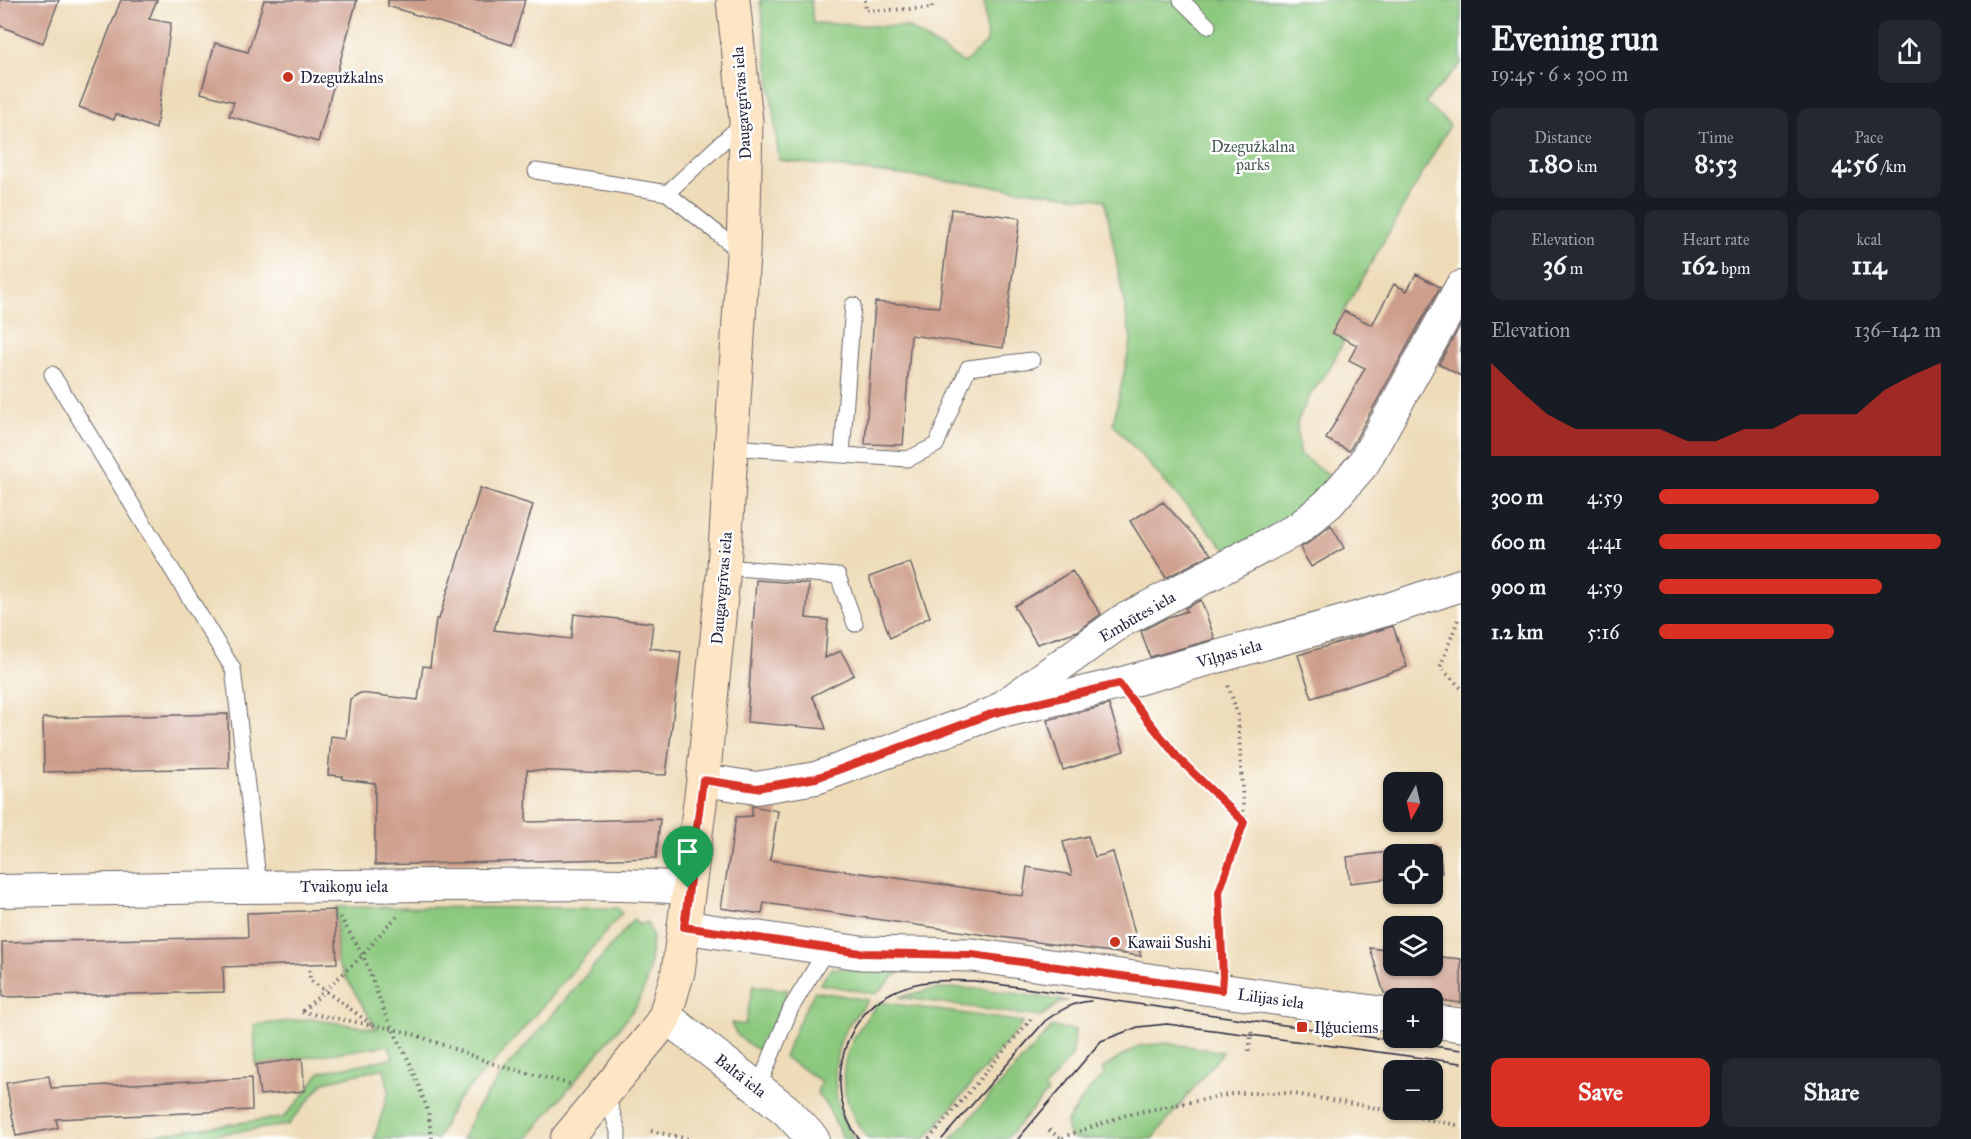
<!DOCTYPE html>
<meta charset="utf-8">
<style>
body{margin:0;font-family:"IM FELL Great Primer",serif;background:#242831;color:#f1f3f6;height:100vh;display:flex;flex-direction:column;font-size:22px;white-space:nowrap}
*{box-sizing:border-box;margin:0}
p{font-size:20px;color:#9ea1a6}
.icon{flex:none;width:33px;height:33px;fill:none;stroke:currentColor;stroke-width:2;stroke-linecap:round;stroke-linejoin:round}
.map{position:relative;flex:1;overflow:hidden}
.sheet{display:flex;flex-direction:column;background:#171b24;width:510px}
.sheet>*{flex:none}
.needle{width:39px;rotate:188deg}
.fabs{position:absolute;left:1383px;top:772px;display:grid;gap:12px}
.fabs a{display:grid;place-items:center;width:60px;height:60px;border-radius:12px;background:#171b24;box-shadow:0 2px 4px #0004;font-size:30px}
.pin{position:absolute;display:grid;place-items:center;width:51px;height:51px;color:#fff;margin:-62px -26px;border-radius:50% 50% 50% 0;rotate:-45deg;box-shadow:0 0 6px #0007}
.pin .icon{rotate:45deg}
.round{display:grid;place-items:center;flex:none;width:63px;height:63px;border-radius:12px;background:#242831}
.overview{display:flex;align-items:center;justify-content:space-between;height:102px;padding:0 30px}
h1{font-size:33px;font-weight:700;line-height:45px}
.stats{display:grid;grid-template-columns:repeat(3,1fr);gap:9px;height:102px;padding:6px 30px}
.stats div{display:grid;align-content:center;border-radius:12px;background:#242831;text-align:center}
.stats b{font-size:26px;font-weight:700}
.stats small{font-size:16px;font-weight:400}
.stats p{font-size:16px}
.chart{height:168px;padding:12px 30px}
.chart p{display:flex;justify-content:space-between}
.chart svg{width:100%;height:108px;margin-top:6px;fill:#d93025;opacity:.7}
.action{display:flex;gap:12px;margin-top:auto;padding:12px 30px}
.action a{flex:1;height:69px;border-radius:12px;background:#d93025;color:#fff;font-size:24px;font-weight:700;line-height:69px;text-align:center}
.action a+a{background:#242831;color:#f1f3f6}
ul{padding:0 30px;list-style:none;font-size:20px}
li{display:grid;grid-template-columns:96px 72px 1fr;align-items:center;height:45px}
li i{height:15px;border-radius:8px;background:#d93025}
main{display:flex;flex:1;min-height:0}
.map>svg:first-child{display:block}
.green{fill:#8cc97e;stroke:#57765c;stroke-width:1.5}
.building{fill:#ce9e8c}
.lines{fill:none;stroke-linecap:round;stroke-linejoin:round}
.service-casing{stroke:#696367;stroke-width:17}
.minor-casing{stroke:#696367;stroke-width:34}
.tertiary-casing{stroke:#696367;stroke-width:35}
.secondary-casing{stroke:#696367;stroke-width:35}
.path{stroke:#696367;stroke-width:4;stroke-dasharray:1.5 4.5;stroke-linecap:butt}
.service{stroke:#fff;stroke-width:15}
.minor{stroke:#fff;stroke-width:32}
.tertiary{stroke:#fff;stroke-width:33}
.secondary{stroke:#fde5c5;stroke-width:33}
.tram{stroke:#22223b;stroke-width:1.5}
.route-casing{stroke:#fff;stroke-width:12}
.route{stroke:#d93025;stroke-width:8}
.poi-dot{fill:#c8321e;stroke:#fff;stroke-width:2}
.labels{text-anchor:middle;stroke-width:5;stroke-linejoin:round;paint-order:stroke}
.poi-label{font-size:16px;fill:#22223b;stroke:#fff;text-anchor:start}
.street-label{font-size:16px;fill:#22223b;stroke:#fff}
.park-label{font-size:16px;fill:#475c52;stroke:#fff}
</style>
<main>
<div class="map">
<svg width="1461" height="1139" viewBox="0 0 1461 1139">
<rect width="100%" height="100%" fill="#fff"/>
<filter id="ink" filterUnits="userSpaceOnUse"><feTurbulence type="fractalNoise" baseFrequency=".0167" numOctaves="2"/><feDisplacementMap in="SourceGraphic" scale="12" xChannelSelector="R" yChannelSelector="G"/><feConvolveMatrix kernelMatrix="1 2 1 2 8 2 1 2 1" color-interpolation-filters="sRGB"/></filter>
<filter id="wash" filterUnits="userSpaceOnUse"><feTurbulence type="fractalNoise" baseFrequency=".008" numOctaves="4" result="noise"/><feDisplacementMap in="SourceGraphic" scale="24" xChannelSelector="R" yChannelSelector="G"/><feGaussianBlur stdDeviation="1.35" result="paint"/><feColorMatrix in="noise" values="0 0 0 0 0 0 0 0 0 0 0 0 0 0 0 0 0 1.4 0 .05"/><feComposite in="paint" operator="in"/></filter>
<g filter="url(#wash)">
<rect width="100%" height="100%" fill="#eedcb9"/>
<path class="green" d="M 760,0 L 811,0 L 813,23 L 907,27 L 964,63 L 987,42 L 984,0 L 1461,0 L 1461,64 L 1425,102 L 1450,125 L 1344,311 L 1333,332 L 1345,339 L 1328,371 L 1310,395 L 1297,422 L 1299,454 L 1335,480 L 1278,525 L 1227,551 L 1113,424 L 1131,340 L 1105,200 L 779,160 Z
M 336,907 L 618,908 L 622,913 L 500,1056 L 455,1103 L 437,1139 L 374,1139 L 389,1091 L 384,1068 L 324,1082 L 288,1125 L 184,1139 L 125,1139 L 260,1120 L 283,1118 L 303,1096 L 320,1072 L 393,1058 L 389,1045 L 256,1065 L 254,1025 L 310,1019 L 377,1029 L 337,963 Z
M 634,919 L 638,925 L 647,922 L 652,935 L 650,965 L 645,986 L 636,1006 L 622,1024 L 527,1139 L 462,1139 L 477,1108 L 504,1071 Z
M 831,968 L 900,973 L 892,978 L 876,994 L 820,984 Z
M 753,986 L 788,990 L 764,1045 L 758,1050 C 747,1043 735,1037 731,1023 L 745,1025 Z
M 953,988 L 983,989 L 1068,1001 L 1061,1002 L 1040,1017 L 899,997 L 928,990 Z
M 815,991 L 868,1000 C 860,1011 848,1022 843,1035 C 830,1066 833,1112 854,1139 L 843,1139 L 828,1108 L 817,1093 L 821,1081 L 784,1057 L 801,1017 Z
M 880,1002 L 1024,1022 L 925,1139 L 868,1139 C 829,1088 839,1047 880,1002 Z
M 1052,1027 L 1075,1030 L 1072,1056 L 1044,1089 L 1048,1092 L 1006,1139 L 951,1139 Z
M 1167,1043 L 1223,1052 L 1152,1139 L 1074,1139 L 1069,1135 L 1066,1123 L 1088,1091 L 1105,1074 L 1102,1069 L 1138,1046 Z"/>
<g id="blocks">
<path class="building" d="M 0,0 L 59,0 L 43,43 L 0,26 Z
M 121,0 L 157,0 L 149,19 L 171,23 L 156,129 L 116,114 L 114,120 L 79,107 Z
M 264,0 L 357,0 L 318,142 L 229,116 L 234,102 L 201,93 L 215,43 L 248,52 Z
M 388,0 L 525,0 L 512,45 L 388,6 Z
M 951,209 L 1020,218 L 1003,348 L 911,335 L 903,445 L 865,444 L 875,302 L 939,307 Z
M 1416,274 L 1440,287 L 1349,451 L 1326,439 L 1365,368 L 1349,360 L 1357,345 L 1332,333 L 1344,311 L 1372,325 L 1394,284 L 1407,291 Z
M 1461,324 L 1461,376 L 1439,364 Z
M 480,488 L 533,505 L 494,630 L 571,639 L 574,614 L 653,623 L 650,648 L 681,652 L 666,775 L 527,770 L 526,822 L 660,819 L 656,858 L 375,865 L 375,783 L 342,779 L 342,776 L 328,775 L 331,736 L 346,738 L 350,699 L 360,693 L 418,700 L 423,666 L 430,667 L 436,619 L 439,619 Z
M 1163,502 L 1211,554 L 1166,578 L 1130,521 Z
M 1331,525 L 1344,548 L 1311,567 L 1300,548 L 1310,542 Z
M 910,562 L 930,617 L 890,638 L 869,577 Z
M 1072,571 L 1101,614 L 1078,631 L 1037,644 L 1014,606 Z
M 756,580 L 809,584 L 806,618 L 828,620 L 825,658 L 841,651 L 854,675 L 812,696 L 820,711 L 826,729 L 747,722 Z
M 1201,600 L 1215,639 L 1150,657 L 1141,631 L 1166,618 L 1187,611 L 1185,608 Z
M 1393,626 L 1407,667 L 1312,698 L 1298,655 Z
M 1109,705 L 1124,751 L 1063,770 L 1047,720 Z
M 228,714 L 229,768 L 44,772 L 43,718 Z
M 752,806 L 778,811 L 770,860 L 1023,896 L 1027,867 L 1072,875 L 1063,842 L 1088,836 L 1095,857 L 1113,852 L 1141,956 L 993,936 L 764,903 L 762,914 L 721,908 L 736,817 L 752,816 Z
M 1439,846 L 1442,873 L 1432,874 L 1432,855 L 1394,855 L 1394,878 L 1350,883 L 1347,857 Z
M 335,910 L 337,963 L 223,967 L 224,992 L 3,997 L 2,942 L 248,937 L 247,913 Z
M 1370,948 L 1394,951 L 1394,966 L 1432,966 L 1432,956 L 1461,959 L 1461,1003 L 1384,993 Z
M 302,1058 L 305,1091 L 260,1095 L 256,1065 Z
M 49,1076 L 51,1088 L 251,1078 L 252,1110 L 56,1119 L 58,1128 L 16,1136 L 6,1083 Z"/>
</g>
</g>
<g filter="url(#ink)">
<use href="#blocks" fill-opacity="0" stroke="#696367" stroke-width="1.5"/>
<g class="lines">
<defs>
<path id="service" d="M 1181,0 L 1208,26
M 536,171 L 667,193 L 744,122
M 667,193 L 742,253
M 52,374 L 233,669 L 259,886
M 731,447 L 842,455 L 853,305
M 842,455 L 908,459 L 936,445 L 968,368 L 1032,360
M 724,567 L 838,576 L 855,624
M 758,1088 L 791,1008 L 827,949
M 606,1093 L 618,1131 L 618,1139"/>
<path id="minor" d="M 1006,711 L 1119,684 L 1389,609 L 1461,585
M 703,780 L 756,788 L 816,778 L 994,713 L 1122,621 L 1299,528 L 1329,503 L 1363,464 L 1461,287
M 0,891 C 146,888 293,886 439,885 C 522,885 606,882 688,888
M 665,1016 L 786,1110 L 813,1139"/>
<path id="tertiary" d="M 684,927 L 861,953 L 972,955 L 1394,1015
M 1432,1021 L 1461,1025"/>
<path id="secondary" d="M 567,1139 L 656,1031 L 665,1016 L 678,972 L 703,780 L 724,567 L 743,254 L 745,169 L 746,120 L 733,0"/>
</defs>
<use href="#service" class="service-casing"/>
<use href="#minor" class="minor-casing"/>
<use href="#tertiary" class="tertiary-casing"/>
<use href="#secondary" class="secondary-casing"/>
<path class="path" d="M 865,0 L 866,11 L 932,8 L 931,0
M 1458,620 L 1440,667 L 1461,688
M 1140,711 L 1178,758 L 1243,821
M 340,917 L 363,955 L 386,1016 L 410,1063 L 428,1111 L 432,1139
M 1221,957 L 1219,892 L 1244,822 L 1238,715 L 1228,685
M 309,964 L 310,980 L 371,1024
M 303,1011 L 363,955 L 387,926 L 397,917
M 302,1012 L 393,1029 L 413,1034 L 500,1066 L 570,1084
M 1249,1051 L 1252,1028
M 1049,1130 L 1061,1139
M 651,1131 L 689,1139
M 929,1139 L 1031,1019
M 1063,1139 L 1069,1135 L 1129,1114 L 1237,1093 L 1288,1093 L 1360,1105 L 1461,1126"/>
<use href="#service" class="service"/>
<use href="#minor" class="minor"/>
<use href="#tertiary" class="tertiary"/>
<use href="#secondary" class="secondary"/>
<path class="tram" d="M 859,1139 C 823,1093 840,1017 893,992 C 919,979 947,980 975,981 L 1461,1050
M 942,1139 L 1045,1021 C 1059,1011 1073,1002 1091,1001
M 1018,1139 L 1101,1041 L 1138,1027 L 1167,1024 L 1461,1063"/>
</g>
</g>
<g class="lines" filter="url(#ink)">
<defs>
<path id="route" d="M 1119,684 L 1178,758 L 1244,822 L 1219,892 L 1223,976 L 1222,990 L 972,955 L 861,953 L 684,927 L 703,780 L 756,788 L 816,778 L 994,713 Z"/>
</defs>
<use href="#route" class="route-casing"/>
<use href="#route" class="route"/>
</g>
<g class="poi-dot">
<circle cx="288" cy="77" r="6"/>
<circle cx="1115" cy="942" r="6"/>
<rect x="1296" y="1021" width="12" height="12" rx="3"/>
</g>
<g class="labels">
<g class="poi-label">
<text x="300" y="83">Dzegužkalns</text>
<text x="1127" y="948">Kawaii Sushi</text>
<text x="1314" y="1033">Iļģuciems</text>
</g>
<g class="street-label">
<text transform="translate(741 103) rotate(-94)" y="6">Daugavgrīvas iela</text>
<text transform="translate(721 588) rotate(-85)" y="6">Daugavgrīvas iela</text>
<text transform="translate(1137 616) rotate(-30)" y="6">Embūtes iela</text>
<text transform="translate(1229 653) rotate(-16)" y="6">Viļņas iela</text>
<text x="344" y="892">Tvaikoņu iela</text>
<text transform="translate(1271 998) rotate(8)" y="6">Lilijas iela</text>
<text transform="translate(741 1075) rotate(38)" y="6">Baltā iela</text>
</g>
<g class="park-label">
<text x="1253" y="152">Dzegužkalna<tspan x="1253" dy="18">parks</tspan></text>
</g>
</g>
</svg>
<div class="fabs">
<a><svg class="needle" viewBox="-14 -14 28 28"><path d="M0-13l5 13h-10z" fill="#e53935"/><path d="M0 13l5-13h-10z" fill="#9ea1a6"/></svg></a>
<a><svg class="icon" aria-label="locate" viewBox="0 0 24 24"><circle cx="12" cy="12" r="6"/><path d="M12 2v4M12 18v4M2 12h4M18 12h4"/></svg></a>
<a><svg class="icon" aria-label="layers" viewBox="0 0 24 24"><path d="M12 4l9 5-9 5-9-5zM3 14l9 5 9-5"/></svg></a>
<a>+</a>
<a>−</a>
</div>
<div class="pin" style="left:688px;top:888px;background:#1e9e55"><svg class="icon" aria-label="arrive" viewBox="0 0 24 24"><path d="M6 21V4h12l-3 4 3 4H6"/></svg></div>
</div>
<section class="sheet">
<div class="overview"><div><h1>Evening run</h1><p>19:45 · 6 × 300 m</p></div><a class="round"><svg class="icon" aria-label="share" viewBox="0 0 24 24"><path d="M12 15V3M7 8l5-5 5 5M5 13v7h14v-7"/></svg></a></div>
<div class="stats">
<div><p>Distance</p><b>1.80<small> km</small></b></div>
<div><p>Time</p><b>8:53</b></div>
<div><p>Pace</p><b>4:56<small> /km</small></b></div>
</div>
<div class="stats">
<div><p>Elevation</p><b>36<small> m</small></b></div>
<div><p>Heart rate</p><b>162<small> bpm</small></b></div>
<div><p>kcal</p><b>114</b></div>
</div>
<div class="chart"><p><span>Elevation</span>136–142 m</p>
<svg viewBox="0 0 160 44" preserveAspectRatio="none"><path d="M0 44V6L10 17L20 27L30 33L40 33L50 33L60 33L70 38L80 38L90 33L100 33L110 27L120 27L130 27L140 17L150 11L160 6V44z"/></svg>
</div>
<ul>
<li><b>300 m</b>4:59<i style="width:78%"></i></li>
<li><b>600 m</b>4:41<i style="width:100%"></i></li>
<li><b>900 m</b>4:59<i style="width:79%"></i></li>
<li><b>1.2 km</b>5:16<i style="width:62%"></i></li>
</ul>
<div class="action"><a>Save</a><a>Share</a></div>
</section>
</main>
